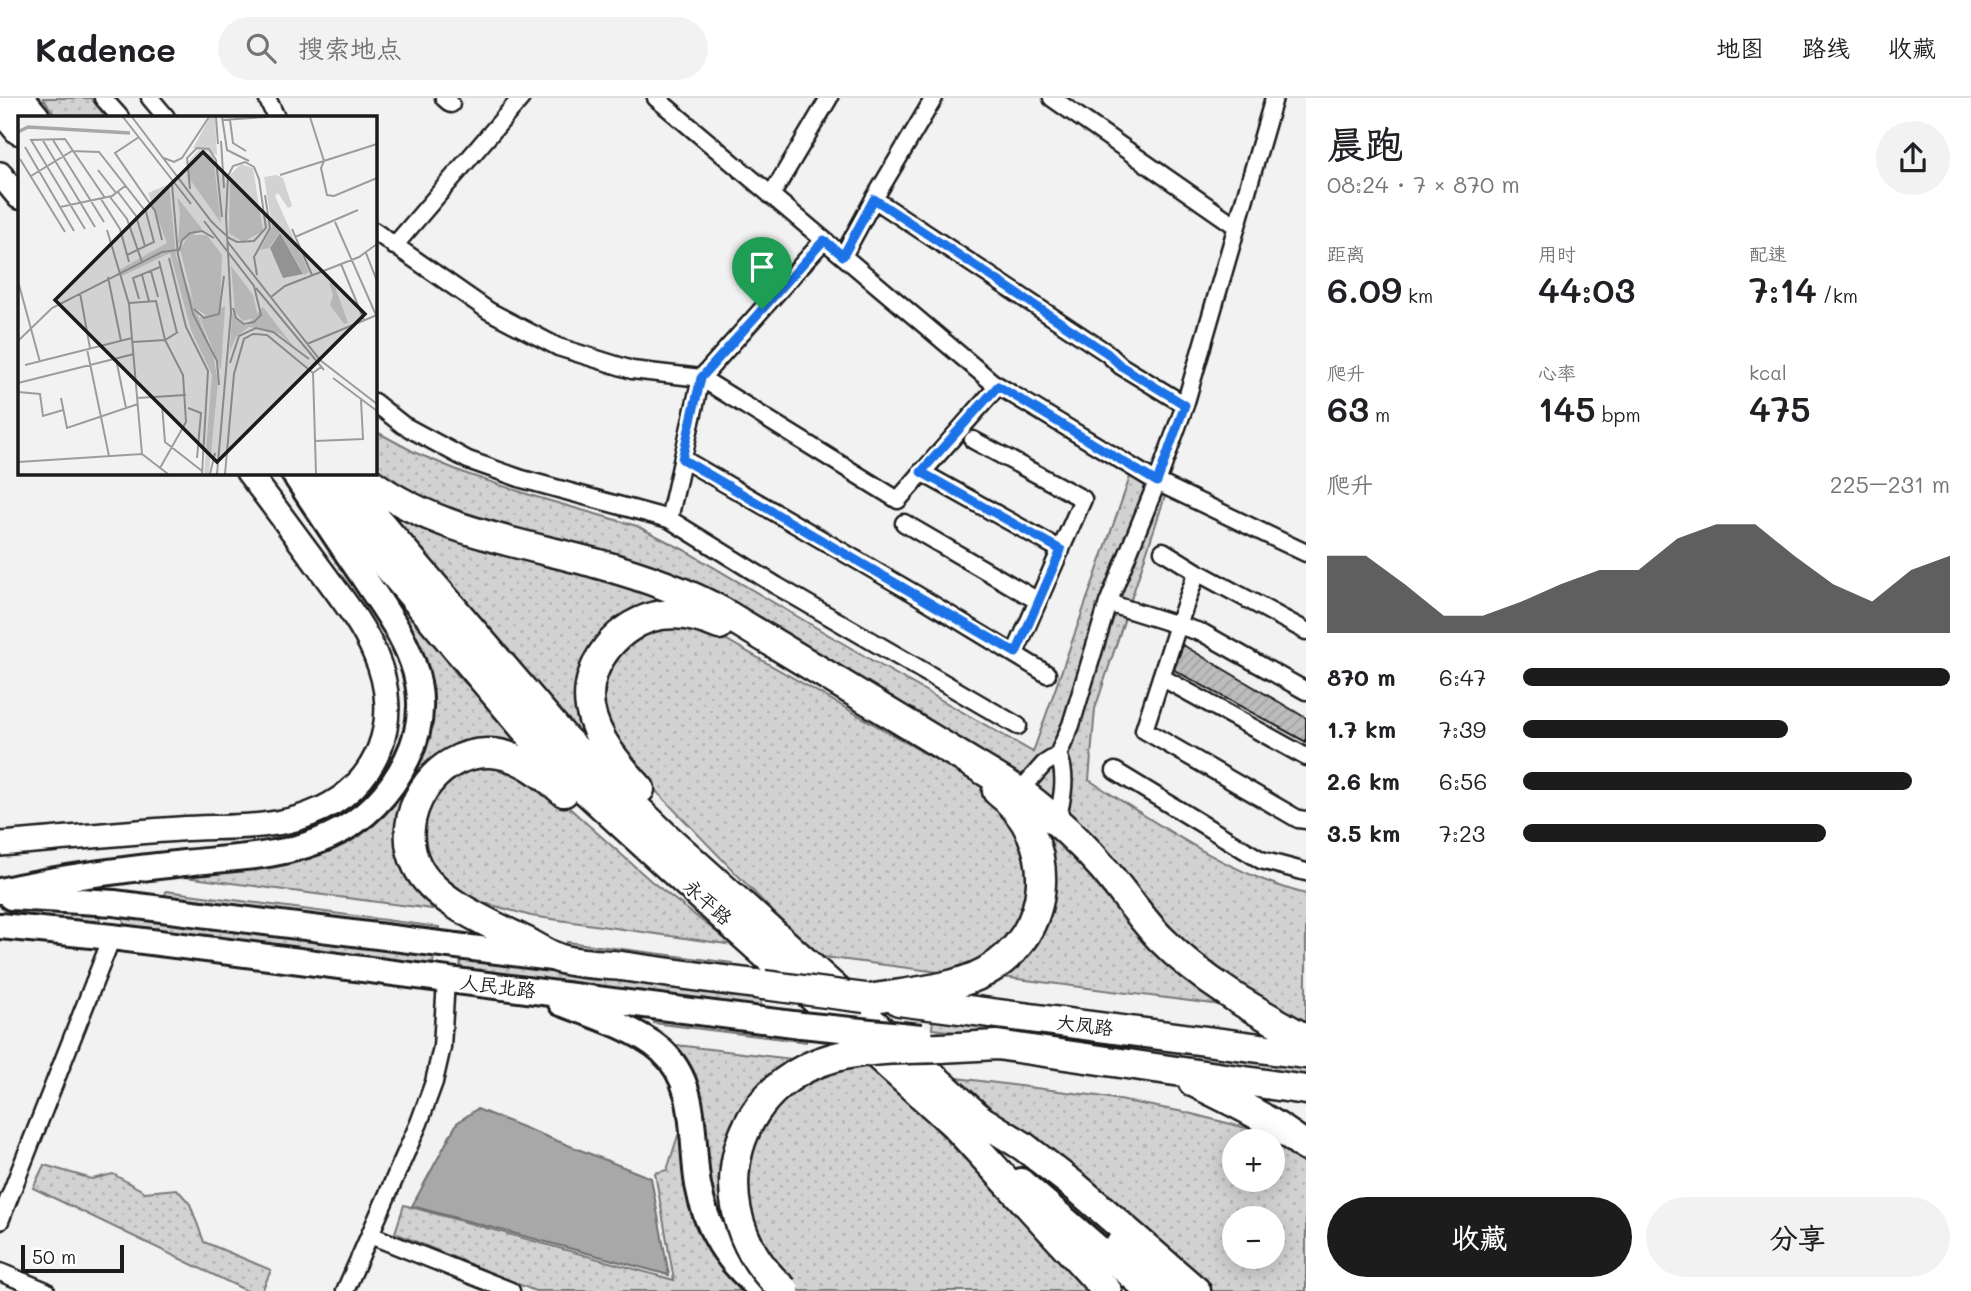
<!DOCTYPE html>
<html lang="zh">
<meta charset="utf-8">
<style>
body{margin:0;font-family:Mali,"LXGW WenKai TC",sans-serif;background:#f2f2f2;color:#202124;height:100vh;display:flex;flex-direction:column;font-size:26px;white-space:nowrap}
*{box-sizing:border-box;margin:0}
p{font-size:23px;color:#757577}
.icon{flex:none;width:38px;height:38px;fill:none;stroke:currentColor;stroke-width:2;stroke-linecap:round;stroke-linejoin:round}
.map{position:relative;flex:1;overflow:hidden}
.drawer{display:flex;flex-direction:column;background:#fff;width:665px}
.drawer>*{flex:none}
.controls{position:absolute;left:1222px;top:1031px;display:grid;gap:14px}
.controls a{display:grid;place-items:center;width:63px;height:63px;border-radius:50%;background:#fff;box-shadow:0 4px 18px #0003;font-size:35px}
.scale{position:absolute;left:21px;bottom:18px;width:103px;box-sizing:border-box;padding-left:7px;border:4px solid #1c1c1c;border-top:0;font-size:19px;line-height:24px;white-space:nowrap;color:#1c1c1c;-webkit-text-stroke:5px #fff;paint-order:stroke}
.pin{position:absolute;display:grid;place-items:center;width:60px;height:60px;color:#fff;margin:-72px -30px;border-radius:50% 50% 50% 0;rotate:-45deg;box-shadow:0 0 7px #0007}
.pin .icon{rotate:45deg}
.round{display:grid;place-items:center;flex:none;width:74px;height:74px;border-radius:37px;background:#f2f2f2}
.summary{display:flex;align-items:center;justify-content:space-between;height:119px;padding:0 21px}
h1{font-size:38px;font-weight:600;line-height:52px}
.metrics{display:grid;grid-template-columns:repeat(3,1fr);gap:10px;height:119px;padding:7px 21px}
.metrics div{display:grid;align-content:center}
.metrics b{font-size:35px;font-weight:600}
.metrics small{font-size:19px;font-weight:400}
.metrics p{font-size:19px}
.chart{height:196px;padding:14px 21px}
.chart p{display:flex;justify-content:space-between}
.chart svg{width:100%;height:126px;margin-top:7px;fill:#1c1c1c;opacity:.7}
.primary-button{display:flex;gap:14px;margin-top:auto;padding:14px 21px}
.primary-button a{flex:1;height:80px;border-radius:42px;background:#1c1c1c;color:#fff;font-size:28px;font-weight:600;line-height:80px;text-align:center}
.primary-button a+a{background:#f2f2f2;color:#202124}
ul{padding:0 21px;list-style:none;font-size:23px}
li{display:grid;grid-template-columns:112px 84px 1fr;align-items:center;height:52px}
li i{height:18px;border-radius:9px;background:#1c1c1c}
header{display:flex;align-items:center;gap:42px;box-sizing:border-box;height:98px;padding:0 35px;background:#fff;border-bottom:2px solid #e0e0e0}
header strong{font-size:33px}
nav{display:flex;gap:38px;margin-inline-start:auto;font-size:24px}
.search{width:490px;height:63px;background:#f2f2f2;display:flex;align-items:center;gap:18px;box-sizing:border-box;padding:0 24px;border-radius:38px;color:#757577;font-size:26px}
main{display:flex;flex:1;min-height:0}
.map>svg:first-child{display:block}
.grass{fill:url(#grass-dots);stroke:#777;stroke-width:2;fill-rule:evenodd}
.water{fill:#a8a8a8;stroke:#707070;stroke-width:2}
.building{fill:url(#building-hatch);stroke:#1c1c1c;stroke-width:2}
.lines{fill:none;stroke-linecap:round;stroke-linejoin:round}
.street-casing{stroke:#1c1c1c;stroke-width:21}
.secondary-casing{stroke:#1c1c1c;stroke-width:28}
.primary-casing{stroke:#1c1c1c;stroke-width:30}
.highway-casing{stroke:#1c1c1c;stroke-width:33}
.street{stroke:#fff;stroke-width:16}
.secondary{stroke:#fff;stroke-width:23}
.primary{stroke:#fff;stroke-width:24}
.highway{stroke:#fff;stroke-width:28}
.primary-bridge-casing{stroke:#1c1c1c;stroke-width:30;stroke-linecap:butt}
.highway-bridge-casing{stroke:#1c1c1c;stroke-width:33;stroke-linecap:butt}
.primary-bridge{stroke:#fff;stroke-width:24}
.highway-bridge{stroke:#fff;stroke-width:28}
.route-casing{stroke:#fff;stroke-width:14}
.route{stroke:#1a73e8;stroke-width:9}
.labels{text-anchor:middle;stroke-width:5;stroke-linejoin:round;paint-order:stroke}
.street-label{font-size:19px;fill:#1c1c1c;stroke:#fff}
.inset-river{fill:none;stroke:#a8a8a8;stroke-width:3.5}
.inset-road{fill:none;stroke:#9c9c9c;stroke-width:2}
.view{fill:#1c1c1c;fill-opacity:0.15;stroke:#1c1c1c;stroke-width:3.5}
.inset-edge{fill:none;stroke:#1c1c1c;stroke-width:3.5}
</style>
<header>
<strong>Kadence</strong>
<div class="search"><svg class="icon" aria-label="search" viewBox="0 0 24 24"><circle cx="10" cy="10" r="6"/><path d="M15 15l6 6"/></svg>搜索地点</div>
<nav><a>地图</a><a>路线</a><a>收藏</a></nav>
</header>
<main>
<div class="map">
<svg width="1306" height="1193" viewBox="0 0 1306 1193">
<defs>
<pattern id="grass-dots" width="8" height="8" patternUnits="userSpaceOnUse" patternTransform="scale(1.75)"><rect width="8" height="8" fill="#d2d2d2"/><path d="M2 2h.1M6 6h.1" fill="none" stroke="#b4b4b4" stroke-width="1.8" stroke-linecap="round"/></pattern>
<pattern id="building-hatch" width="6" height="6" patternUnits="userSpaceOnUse" patternTransform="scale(1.75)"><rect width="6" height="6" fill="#bdbdbd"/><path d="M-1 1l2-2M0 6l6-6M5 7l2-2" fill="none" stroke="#a2a2a2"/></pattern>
</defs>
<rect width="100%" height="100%" fill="#f2f2f2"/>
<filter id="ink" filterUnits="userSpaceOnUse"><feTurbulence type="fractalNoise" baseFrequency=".0143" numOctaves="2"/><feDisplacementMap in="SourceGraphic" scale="14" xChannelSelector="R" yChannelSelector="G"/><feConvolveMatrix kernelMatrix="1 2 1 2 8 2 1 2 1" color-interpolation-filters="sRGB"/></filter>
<g filter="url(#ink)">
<path class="grass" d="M 43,0 L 91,0 L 106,19 L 56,19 Z
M 375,333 L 416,355 L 467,376 L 533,398 L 637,428 L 684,452 L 885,570 L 1033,654 L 1135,365 L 1170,383 L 1095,611 L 1089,682 C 1158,726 1226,775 1306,796 L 1306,925 L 1291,919 L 1186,854 L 1070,716 L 998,664 L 725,504 L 446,414 L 374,374 Z
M 356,383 L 673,498 L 606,536 L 598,660 Z
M 333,422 L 407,509 L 458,578 L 544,661 L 508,650 L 404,704 L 440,812 L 154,775 L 262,767 L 407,686 L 423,655 L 420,551 L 416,539 L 392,496 Z
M 665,529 L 692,530 L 725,541 L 975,684 L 990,695 L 1024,735 L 1030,803 L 998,853 L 954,876 L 816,858 L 623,659 L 598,603 L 610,564 L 643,535 Z
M 476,666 L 512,670 L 556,698 L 651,783 L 733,847 L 531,818 L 467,800 L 439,781 L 422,750 L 425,712 L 454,676 Z
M 1043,723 L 1100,781 L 1119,814 L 1154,852 L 1229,908 L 1002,879 L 1020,860 Z
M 166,793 L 439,829 L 438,834 L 165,798 Z
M 22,812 L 100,816 L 99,827 L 21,823 Z
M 124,817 L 434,855 L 433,867 L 123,829 Z
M 567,844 L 733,865 L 732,870 L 567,849 Z
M 461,860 L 762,898 L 760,909 L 460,870 Z
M 654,920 L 807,939 L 806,944 L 654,925 Z
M 933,920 L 1306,967 L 1306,978 L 932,931 Z
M 668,946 L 800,962 L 764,990 L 736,1144 L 720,1131 Z
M 838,968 L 860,968 L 878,972 L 1095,1193 L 800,1193 L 787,1182 L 747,1121 L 745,1054 L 782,995 Z
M 949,979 L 1098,998 L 1184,1014 L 1262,1034 L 1293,1052 L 1306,1063 L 1306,1193 L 1208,1193 L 1069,1068 ZM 1234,1043 L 1272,1043 L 1272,1082 L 1234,1082 ZM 1234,1120 L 1272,1120 L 1272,1158 L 1234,1158 Z
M 682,1025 L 688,1093 L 751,1193 L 535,1193 L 395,1135 L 404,1107 L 674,1182 L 655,1075 L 667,1072 Z
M 44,1067 L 92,1081 L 113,1076 L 145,1094 L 177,1091 L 190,1106 L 204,1144 L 271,1172 L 262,1193 L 247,1193 L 33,1090 Z"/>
<path class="water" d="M 477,1011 L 651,1080 L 669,1177 L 412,1108 L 457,1025 Z"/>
<path class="building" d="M 1183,547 L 1306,620 L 1306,644 L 1174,572 Z"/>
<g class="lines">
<defs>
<path id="street" d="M 103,0 L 120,19
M 150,0 L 166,19
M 267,0 L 276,19
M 444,0 L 451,6
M 656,0 L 992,284 L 1157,384 L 1306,455
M 1052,0 L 1236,128
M 771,98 L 829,0
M 874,101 L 1107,255 L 1121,268 L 1185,307
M 374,133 L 489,213 L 558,249 L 632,272 L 701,280 L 898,402 L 998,288
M 394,148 L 521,0
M 843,158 L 874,101 L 934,0
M 374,304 L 403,327 L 468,362 L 522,381 L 669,421 L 777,488 L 1018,628
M 973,342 L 1083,401 L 1015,555
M 683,361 L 917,497 L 1047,576
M 921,374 L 1061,452
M 669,421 L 701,280 L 824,142
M 904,425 L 1038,503
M 1163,453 L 1197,474 L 1306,533
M 1197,474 L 1178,527 L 1144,632 L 1298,721 L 1306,722
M 1108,505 L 1203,535 L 1306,593
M 1161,579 L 1306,659
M 1115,673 L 1261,762 L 1306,774
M 1019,694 L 1044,666 L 1058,657 L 1071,627 L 1108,505 L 1157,384 L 1185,307 L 1274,0
M 1057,723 C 1062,702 1068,677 1058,657
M 0,1123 L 112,839
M 370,1137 L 511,1193
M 0,1174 L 46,1193
M 345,1193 L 419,1025 L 434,984 L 442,949 L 446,882"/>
<path id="secondary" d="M 0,76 L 19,99
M 0,746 C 60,741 119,735 179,731 C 222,728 270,732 310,716 C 379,690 404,622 375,556 C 363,527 343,502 324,476 C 299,442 274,408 248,374"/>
<path id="primary" d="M 0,793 C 61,779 122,772 184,765 C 232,760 286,759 330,738 C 364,723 391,695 407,661 C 423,629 424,596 412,563 C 401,533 382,507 364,480 C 340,445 317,410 293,374
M 11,799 L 114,805 L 552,860
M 0,828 L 112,839 L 801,927
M 561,905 C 591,916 637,931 661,952 C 700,987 690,1041 698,1087 C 706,1132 728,1165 763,1193
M 1021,1083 L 1148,1193
M 1119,1145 L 1174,1193"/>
<path id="highway" d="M 19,0 L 35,19
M 0,9 L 19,32
M 308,374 L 547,657 L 726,821 L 954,1026 L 1107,1193
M 336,374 L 565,641 L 665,738 L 981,1022 L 1023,1048 L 1076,1089 L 1196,1193
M 357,374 C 424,431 513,443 595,465 C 639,477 684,492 724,515 L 1023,696 C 1052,718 1078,741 1102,769 C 1122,792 1139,818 1160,840 C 1202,883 1254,912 1306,941
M 640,691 C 619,668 596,642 590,610 C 583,567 619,523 662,517 C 681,514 701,519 719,527
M 564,694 C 543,676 519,656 490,655 C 434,653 392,719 417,768 C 434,803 491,826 525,843 C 535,848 546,856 558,860 C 574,866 603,866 621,868 C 669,875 716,881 764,887
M 875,900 C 909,894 954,891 985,874 C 1055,836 1060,741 997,693
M 899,903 L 1306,956
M 940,950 L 997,947 L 1306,992
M 1193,984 C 1232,1003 1272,1022 1306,1049"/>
</defs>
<use href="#street" class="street-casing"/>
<use href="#secondary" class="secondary-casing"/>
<use href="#primary" class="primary-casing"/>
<use href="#highway" class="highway-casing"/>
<use href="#street" class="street"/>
<use href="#secondary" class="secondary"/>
<use href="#primary" class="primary"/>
<use href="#highway" class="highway"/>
<defs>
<path id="primary-bridge" d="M 801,927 L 921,939"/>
<path id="highway-bridge" d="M 764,887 L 865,900
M 785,1193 C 710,1130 718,1013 808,969 C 849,949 895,952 940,950"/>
</defs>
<use href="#primary-bridge" class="primary-bridge-casing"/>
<use href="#highway-bridge" class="highway-bridge-casing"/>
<use href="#primary-bridge" class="primary-bridge"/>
<use href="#highway-bridge" class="highway-bridge"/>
</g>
</g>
<g class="lines" filter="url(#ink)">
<defs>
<path id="route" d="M 874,101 L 1107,255 L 1121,268 L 1185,307 L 1157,384 L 998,288 L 921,374 L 1061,452 L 1016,555 L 682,361 L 701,280 L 824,142 L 843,158 Z"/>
</defs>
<use href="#route" class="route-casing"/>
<use href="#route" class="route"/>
</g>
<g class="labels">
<g class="street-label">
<text transform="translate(708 804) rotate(42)" y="7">永平路</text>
<text transform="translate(498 888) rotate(7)" y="7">人民北路</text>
<text transform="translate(1085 927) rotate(7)" y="7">大凤路</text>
</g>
</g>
<g transform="translate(18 18)">
<rect width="359" height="359" fill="#f2f2f2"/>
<path d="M 192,1 L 197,1 L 199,39 L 175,32 ZM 181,34 L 195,39 L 203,107 L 171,62 L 169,47 ZM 223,48 L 235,52 L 245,115 L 225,126 L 211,117 L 212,59 ZM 258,59 L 265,62 L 274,90 L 270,92 L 260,77 L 257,80 L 291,156 L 286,159 L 262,116 L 251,132 L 242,134 L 254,111 L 246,61 ZM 151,68 L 158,140 L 195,239 L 200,265 L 191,358 L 186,358 L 194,259 L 173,214 L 152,137 L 104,160 L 101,154 L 149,127 L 130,77 ZM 159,81 L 184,113 L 160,128 L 162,97 ZM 171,119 L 189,119 L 204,139 L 202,192 L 191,201 L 177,192 L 162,133 ZM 213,150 L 235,179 L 240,201 L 225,205 L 217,196 ZM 315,165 L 330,207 L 326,208 L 312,189 L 315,179 L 311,167 ZM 207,190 L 203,254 L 182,202 ZM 245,191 L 276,231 L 262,218 L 231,211 L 218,221 L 212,235 L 214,197 L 228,210 Z" fill="#d2d2d2"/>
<path d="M 262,117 L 285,158 L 265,162 L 252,132 Z" fill="#a8a8a8"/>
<path class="inset-river" d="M 0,16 L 10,11 L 112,17"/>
<path class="inset-road" d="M 105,1 L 173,88M 114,1 L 193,105 L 200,112 L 211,122 L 219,126 L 236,125 L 248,112 L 241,63 L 236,51 L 227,46 L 215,50 L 210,60 L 208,101 L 211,154 L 213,197 L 199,358M 198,1 L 200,28M 204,1 L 209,34 L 231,45M 292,1 L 306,45 L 303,52 L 309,79 L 316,80 L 359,62M 204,4 L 249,1M 212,4 L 215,27 L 228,35M 121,21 L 97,37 L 137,95 L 144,124M 24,23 L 77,111M 35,24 L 86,106M 203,25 L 206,72M 7,31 L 56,115M 146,42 L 156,46 L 164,42 L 191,1M 2,43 L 47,116M 80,54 L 98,77M 262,59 L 359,28M 13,60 L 54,35 L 81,36 L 128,96 L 136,126 L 109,139M 154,68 L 160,139 L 175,198 L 199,245 L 201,269M 172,73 L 169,42 L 179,32 L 191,33 L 198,44 L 204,101M 100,76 L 118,100 L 127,130M 92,81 L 109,103 L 124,146M 83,83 L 102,113 L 111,146M 42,91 L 94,80 L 107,70M 186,105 L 236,170 L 243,199 L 236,206 L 226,208 L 218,202 L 215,192M 317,106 L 358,199M 67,113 L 13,24 L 47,23 L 87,82M 274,113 L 294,159M 89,114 L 111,188 L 124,338M 277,121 L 340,94M 209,125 L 302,244 L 359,288M 161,135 L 164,124 L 172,117 L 184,115 L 196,122M 348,137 L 359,165M 151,142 L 168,211 L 190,255 L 184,358M 141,145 L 159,217M 323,148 L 346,204M 133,155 L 140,181M 124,159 L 131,185M 239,159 L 236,141 L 252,112 L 247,79M 90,161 L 103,225M 0,165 L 22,246M 238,172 L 306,254M 62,177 L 72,232M 253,181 L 267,170 L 341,141 L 359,128M 121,183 L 115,162 L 142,151M 111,187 L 138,185 L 147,224 L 165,259 L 168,306 L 142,352M 176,193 L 186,202 L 201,198 L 206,160M 0,225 L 34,192 L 144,136 L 159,134M 115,226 L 147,224 L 160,216M 289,228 L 359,199M 69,233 L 91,340M 98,243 L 108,292M 212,247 L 221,220 L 238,212 L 255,216 L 291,243M 7,249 L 114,222M 295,257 L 298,358M 315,262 L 359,295M 0,267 L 116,238M 0,276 L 22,278 L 25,300 L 45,294M 43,282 L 49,312 L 120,288M 119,282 L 168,279M 144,289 L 147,326 L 184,355M 170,292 L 183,297 L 179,342M 297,325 L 345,323 L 343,284M 0,346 L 124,338 L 150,358M 192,358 L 197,337M 207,358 L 216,258 L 226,223 L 235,218 L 249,219 L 295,257 L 303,251"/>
<path class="view" d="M 185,36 L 347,198 L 199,346 L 37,184 Z"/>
<rect width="359" height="359" class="inset-edge"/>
</g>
</svg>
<div class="controls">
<a>+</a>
<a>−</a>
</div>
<div class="scale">50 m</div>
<div class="pin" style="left:762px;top:211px;background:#1e9e55"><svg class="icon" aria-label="arrive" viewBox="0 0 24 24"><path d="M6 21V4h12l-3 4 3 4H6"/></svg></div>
</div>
<section class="drawer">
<div class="summary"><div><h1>晨跑</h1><p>08:24 · 7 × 870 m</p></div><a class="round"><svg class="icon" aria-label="share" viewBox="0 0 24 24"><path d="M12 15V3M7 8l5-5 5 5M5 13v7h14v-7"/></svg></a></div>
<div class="metrics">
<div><p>距离</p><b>6.09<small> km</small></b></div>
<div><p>用时</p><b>44:03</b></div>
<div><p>配速</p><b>7:14<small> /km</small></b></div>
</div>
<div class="metrics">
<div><p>爬升</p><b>63<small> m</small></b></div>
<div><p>心率</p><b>145<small> bpm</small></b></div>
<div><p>kcal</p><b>475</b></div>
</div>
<div class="chart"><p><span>爬升</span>225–231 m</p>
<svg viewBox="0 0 160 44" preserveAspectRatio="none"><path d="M0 44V17L10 17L20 27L30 38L40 38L50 33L60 27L70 22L80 22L90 11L100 6L110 6L120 17L130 27L140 33L150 22L160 17V44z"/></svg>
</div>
<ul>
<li><b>870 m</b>6:47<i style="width:100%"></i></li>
<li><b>1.7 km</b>7:39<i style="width:62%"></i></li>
<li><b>2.6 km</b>6:56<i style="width:91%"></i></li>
<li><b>3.5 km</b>7:23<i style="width:71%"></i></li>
</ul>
<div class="primary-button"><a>收藏</a><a>分享</a></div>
</section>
</main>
